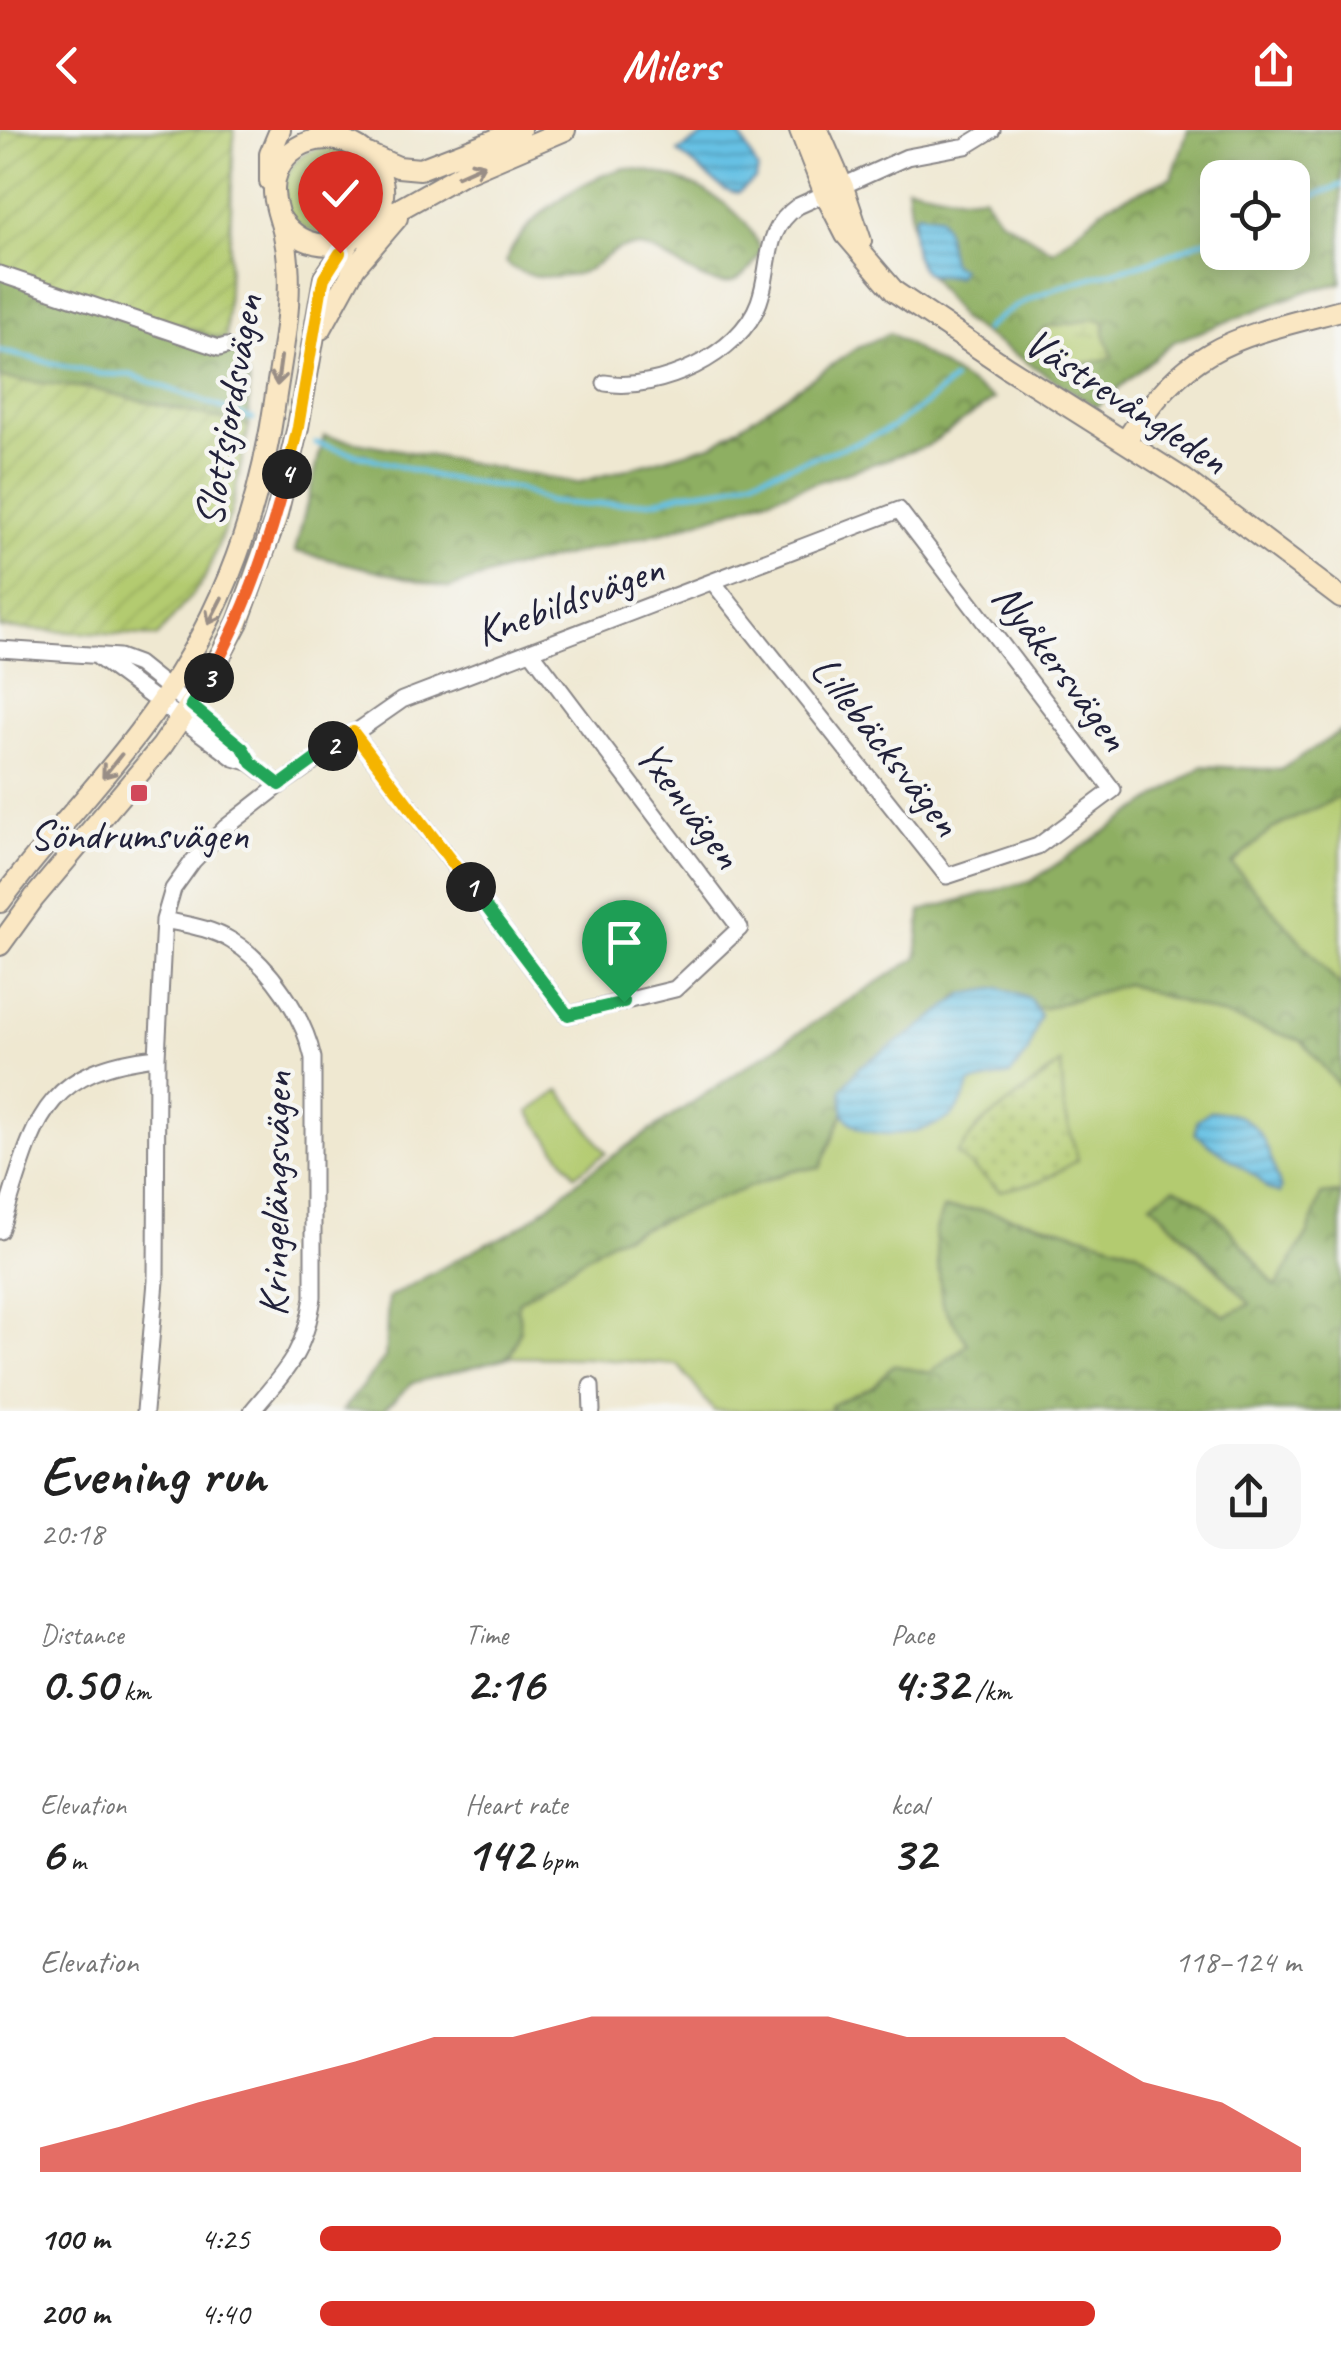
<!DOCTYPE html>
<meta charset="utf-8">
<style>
body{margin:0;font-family:Caveat,sans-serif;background:#f6f6f6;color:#222;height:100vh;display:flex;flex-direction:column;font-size:38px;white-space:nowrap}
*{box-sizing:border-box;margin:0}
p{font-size:32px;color:#767676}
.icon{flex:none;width:55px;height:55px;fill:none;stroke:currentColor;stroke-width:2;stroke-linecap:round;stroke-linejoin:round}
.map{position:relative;height:1281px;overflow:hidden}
.drawer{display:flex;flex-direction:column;background:#fff;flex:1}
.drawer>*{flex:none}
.buttons{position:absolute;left:1200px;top:30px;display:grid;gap:20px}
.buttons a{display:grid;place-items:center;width:110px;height:110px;border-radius:20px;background:#fff;box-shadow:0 5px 25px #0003;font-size:50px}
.pin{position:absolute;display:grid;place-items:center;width:85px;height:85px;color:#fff;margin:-102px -42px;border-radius:50% 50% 50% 0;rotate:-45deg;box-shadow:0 0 10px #0007}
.pin .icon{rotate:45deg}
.km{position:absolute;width:50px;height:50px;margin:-25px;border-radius:50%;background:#222;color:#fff;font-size:28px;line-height:50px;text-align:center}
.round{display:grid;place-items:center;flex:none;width:105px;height:105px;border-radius:30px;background:#f6f6f6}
.head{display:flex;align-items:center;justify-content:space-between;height:170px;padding:0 40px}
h1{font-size:55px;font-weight:700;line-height:75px}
.figures{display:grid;grid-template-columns:repeat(3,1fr);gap:15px;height:170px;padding:10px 40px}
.figures div{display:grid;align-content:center}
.figures b{font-size:50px;font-weight:700}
.figures small{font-size:28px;font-weight:400}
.figures p{font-size:28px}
.chart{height:280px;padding:20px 40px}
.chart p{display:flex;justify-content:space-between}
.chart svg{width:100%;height:180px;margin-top:10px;fill:#d93025;opacity:.7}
ul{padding:0 40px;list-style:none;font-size:32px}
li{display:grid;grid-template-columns:160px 120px 1fr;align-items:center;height:75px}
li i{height:25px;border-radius:12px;background:#d93025}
header{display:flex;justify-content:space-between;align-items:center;height:130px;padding:0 40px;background:#d93025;color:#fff;font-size:45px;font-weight:700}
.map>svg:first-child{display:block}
.grass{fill:#b3cb70;stroke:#6a7656;stroke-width:2.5}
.forest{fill:url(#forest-crowns);stroke:#58684e;stroke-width:2.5;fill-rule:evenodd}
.wetland{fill:url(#wetland-marsh);stroke:#6a7656;stroke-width:2.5}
.park{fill:url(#park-dots);stroke:#6a7656;stroke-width:2.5}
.garden{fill:url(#garden-furrows);stroke:#6a7656;stroke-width:2.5}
.water{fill:url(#water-rules);stroke:#447290;stroke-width:2.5}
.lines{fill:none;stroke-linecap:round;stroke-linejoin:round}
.stream{stroke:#66c1e4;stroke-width:5}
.street-casing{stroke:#888586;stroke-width:19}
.secondary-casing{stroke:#888586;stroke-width:24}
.street{stroke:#fff;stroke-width:15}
.secondary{stroke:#fae7c3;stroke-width:20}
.oneway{stroke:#998e86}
.split-1-casing{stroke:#fff;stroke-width:20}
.split-2-casing{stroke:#fff;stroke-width:20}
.split-3-casing{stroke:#fff;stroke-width:20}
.split-4-casing{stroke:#fff;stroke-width:20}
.split-5-casing{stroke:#fff;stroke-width:20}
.split-1{stroke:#22a559;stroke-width:12}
.split-2{stroke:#f5b400;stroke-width:12}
.split-3{stroke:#22a559;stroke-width:12}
.split-4{stroke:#f0652b;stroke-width:12}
.split-5{stroke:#f5b400;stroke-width:12}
.poi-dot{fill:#d1495b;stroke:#f6f6f2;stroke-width:4}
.labels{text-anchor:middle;stroke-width:9;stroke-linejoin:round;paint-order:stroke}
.street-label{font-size:42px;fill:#22223b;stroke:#f6f6f2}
.poi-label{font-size:42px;fill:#22223b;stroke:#f6f6f2}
</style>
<header><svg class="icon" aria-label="back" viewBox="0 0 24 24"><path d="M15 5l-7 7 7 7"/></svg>Milers<svg class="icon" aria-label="share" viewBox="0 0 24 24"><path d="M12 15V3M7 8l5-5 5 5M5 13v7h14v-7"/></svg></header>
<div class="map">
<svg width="1341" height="1281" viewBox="0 0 1341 1281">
<defs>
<pattern id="forest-crowns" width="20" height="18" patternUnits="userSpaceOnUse" patternTransform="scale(2.5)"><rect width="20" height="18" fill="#8eaf62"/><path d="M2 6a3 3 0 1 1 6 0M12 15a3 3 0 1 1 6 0" fill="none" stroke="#748e52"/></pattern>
<pattern id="wetland-marsh" width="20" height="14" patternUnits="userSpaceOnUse" patternTransform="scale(2.5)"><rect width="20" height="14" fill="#b3cb70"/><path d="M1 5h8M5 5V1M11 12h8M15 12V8" fill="none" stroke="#9aae62"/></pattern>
<pattern id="park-dots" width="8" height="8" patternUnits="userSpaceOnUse" patternTransform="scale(2.5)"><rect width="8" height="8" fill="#b3cb70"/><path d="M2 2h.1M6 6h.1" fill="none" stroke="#9aae62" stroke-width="1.8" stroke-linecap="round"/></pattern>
<pattern id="garden-furrows" width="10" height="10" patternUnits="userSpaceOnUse" patternTransform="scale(2.5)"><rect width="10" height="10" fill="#b3cb70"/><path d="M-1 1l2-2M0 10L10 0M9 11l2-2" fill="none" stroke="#9aae62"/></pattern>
<pattern id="water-rules" width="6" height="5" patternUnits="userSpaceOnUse" patternTransform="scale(2.5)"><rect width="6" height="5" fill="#66c1e4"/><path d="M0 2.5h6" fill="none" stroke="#549cba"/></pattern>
</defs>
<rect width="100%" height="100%" fill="#f6f6f2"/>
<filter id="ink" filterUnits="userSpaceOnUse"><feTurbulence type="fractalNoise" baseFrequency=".01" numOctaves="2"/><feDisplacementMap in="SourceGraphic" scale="20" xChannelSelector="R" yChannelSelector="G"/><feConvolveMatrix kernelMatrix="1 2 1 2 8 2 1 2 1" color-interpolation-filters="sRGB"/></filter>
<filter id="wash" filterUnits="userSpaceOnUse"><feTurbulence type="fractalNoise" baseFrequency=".0048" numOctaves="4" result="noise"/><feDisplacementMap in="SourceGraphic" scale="40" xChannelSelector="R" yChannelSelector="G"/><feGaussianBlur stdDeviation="2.25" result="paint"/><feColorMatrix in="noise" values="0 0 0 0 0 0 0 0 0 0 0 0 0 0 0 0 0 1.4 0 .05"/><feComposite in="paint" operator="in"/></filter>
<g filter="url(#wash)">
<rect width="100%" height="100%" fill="#efe8d1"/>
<path class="grass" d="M284 61a43 43 0 1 1 86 0a43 43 0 1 1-86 0Z
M 1341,666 L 1341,857 L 1232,734 L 1272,699 Z
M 1126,854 L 1302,911 L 1341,958 L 1341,1063 L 1321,1065 L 1308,1103 L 1276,1158 L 1246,1118 L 1151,1073 L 1251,1174 L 1225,1186 L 1137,1121 L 1063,1099 L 982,1080 L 944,1079 L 942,1174 L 968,1214 L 930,1244 L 893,1235 L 874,1256 L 832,1275 L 831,1281 L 714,1281 L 678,1235 L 585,1228 L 510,1227 L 520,1199 L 518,1172 L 610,1111 L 793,1040 L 820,1038 L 852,963 L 974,877 L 1045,878 Z
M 560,960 L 606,1023 L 575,1045 L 529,982 Z"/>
<path class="forest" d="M 1188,0 L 1341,0 L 1341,153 L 1307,161 L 1173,212 L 1096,277 L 962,190 L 915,126 L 907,56 L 962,67 L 983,65 L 999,88 L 1053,121 L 1109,74 L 1172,47 ZM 1218,48 L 1292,48 L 1292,122 L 1218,122 Z
M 626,38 C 677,43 742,68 761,121 C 723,199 673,110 628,117 C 611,119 601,133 587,140 C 566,151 522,150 506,132 C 521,89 583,48 626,38 Z
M 0,139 L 226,210 L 249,247 L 249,296 L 92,259 L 0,248 Z
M 890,203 L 994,269 L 927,316 L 668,401 L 509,439 L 449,458 L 295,421 L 324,306 L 577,353 L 714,314 L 857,218 Z
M 1341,601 L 1341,666 L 1272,699 L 1232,734 L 1341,857 L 1341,958 L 1302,911 L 1126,854 L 1045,878 L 974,877 L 852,963 L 820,1038 L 793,1040 L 610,1111 L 518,1172 L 520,1199 L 510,1227 L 412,1253 L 383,1281 L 342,1281 L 385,1228 L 388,1168 L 487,1113 C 527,1101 560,1062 594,1039 C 701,966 807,895 917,828 L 921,781 L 1033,750 L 1203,636 L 1280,640 Z
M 1174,1058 C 1211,1066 1252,1128 1276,1157 L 1308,1103 L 1321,1065 L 1341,1063 L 1341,1281 L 831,1281 L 831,1275 L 874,1256 L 893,1235 L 930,1243 L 968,1214 L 942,1174 L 935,1103 L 943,1079 L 982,1080 L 1063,1099 L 1137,1121 L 1225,1186 L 1250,1174 L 1211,1131 L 1151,1073 Z"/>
<path class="wetland" d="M 1097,189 L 1105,193 L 1104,203 L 1113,227 C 1103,229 1090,234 1081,234 C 1062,233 1041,223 1038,204 L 1047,197 Z"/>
<path class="park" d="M 1061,933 L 1064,979 L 1078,1030 L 1042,1051 L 1000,1061 L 957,1024 L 979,996 Z"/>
<path class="garden" d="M 0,0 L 234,0 L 226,210 L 0,139 Z
M 0,248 L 92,259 L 249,296 L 231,383 L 204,450 L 157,507 L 0,498 Z"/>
<path class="water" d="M 721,0 L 738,1 L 758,40 L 756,49 L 738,63 L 725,60 L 678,22 L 708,3 Z
M 916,83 L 939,86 C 950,100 945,119 953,135 L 961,138 L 958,146 C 949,146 931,148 924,141 C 912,130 910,96 916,83 Z
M 1000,858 L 1030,869 L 1040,885 L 1028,922 L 1010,945 L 971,953 C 965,964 961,979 951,986 C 928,1004 859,1016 844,983 C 842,977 843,966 842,959 L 859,937 L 915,901 L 964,864 Z
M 1210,981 C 1263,982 1266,1015 1281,1059 L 1279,1063 L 1267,1059 L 1259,1049 L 1195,1004 L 1197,990 Z"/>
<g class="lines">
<path class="stream" d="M 1292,75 L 1341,55
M 984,200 C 1029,157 1093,149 1151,131 C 1173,124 1195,114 1218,105
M 0,221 L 100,244 L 131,245 L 253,289
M 316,313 L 442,348 L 518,359 L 549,372 L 587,375 L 655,371 L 683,363 L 724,358 L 856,313 L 891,298 L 928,272 L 953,250"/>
</g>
</g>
<g filter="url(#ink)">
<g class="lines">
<defs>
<path id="street" d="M 0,144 L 219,218 L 226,216
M 605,253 C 658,262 740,225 759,172 C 772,136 762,101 798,76 L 907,27 L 966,16 L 992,0
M 0,519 L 119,527 L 138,534 L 243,618 L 251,633
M 95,525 L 234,628 L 251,633 L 280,655 L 225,698 L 193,731 L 173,759 L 164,790 L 157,927 L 156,1151 L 145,1281
M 353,602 L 568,885 L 675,859 L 740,798 L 531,521
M 280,655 L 402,570 L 899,380 L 1113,660 L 1038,716 L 947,746 L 713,452
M 164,790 C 188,795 211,798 232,811 C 269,834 304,886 313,928 L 313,1167 C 305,1223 287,1239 252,1281
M 0,1101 C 34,1000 35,940 157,927
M 591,1256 L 592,1281"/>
<path id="secondary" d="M 800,0 L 825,64 L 846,105 L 895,162 L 1008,238 L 1185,350 L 1341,468
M 818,0 L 843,57 L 861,111
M 368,24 L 398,37 L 420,39 L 520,0
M 270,51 L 270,24 L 280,0
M 371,95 L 462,44 L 565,0
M 321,199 L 355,137 L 397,88
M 1125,312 C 1188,214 1234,208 1341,180
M 0,772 C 44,713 95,660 139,602 C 216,501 257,396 275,271 C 283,217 296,159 284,105 C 279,82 268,63 278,40 C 295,0 353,0 375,34 C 411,95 319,150 279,86
M 0,815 L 34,768 L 162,616 L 209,547 L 238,492 L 276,388 L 298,297 L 324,148 L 350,111"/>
</defs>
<use href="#street" class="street-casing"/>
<use href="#secondary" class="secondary-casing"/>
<use href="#street" class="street"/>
<use href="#secondary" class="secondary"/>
</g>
<defs><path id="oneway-shaft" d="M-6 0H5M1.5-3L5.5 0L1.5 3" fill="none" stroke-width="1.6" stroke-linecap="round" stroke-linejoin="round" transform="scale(2.5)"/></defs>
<g class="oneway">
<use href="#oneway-shaft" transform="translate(471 40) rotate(-24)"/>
<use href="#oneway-shaft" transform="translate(279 241) rotate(98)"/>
<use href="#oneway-shaft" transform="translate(215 481) rotate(117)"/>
<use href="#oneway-shaft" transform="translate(112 636) rotate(129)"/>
</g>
</g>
<g class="lines" filter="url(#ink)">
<defs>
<path id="split-1" d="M 471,757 L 568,885 L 624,872"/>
<path id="split-2" d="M 333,616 L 353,602 L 471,757"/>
<path id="split-3" d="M 209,548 L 191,575 L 243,618 L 252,633 L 280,655 L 333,616"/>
<path id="split-4" d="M 209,548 C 245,483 269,416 287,344"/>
<path id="split-5" d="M 287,344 L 298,297 L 321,161 L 324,148 L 340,123"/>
</defs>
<use href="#split-1" class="split-1-casing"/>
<use href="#split-2" class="split-2-casing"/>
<use href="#split-3" class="split-3-casing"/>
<use href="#split-4" class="split-4-casing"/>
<use href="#split-5" class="split-5-casing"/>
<use href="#split-1" class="split-1"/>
<use href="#split-2" class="split-2"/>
<use href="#split-3" class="split-3"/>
<use href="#split-4" class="split-4"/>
<use href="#split-5" class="split-5"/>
</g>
<rect class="poi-dot" x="129" y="653" width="20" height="20" rx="5"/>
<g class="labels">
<g class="street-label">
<text transform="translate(1127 270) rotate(33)" y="15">Västrevångleden</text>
<text transform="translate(227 280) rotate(-80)" y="15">Slottsjordsvägen</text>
<text transform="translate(569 469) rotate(-20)" y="15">Knebildsvägen</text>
<text transform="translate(1062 536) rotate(53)" y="15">Nyåkersvägen</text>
<text transform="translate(887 615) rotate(52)" y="15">Lillebäcksvägen</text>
<text transform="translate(690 674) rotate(53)" y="15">Yxenvägen</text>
<text transform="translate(274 1064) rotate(-89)" y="15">Kringelängsvägen</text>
</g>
<g class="poi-label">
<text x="139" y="719">Söndrumsvägen</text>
</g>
</g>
</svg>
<div class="buttons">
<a><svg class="icon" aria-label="locate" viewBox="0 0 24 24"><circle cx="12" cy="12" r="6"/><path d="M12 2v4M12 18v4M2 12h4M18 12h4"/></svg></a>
</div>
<div class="pin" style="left:624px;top:872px;background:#1e9e55"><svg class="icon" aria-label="arrive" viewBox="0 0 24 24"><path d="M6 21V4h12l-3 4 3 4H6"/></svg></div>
<div class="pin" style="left:340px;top:123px;background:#d93025"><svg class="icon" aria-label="check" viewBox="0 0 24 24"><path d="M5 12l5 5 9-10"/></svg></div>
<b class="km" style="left:471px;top:757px">1</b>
<b class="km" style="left:333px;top:616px">2</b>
<b class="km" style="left:209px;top:548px">3</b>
<b class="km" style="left:287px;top:344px">4</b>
</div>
<section class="drawer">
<div class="head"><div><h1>Evening run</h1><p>20:18</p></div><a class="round"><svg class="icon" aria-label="share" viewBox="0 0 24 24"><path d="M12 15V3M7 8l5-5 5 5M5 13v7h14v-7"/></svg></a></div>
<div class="figures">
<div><p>Distance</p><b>0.50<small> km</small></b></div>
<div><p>Time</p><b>2:16</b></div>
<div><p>Pace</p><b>4:32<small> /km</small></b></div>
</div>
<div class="figures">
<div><p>Elevation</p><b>6<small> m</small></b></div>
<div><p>Heart rate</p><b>142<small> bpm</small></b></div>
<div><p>kcal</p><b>32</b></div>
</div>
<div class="chart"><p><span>Elevation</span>118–124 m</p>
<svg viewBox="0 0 160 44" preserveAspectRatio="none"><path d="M0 44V38L10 33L20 27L30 22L40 17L50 11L60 11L70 6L80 6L90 6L100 6L110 11L120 11L130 11L140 22L150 27L160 38V44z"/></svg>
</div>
<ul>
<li><b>100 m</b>4:25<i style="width:98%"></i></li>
<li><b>200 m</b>4:40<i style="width:79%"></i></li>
</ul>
</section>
